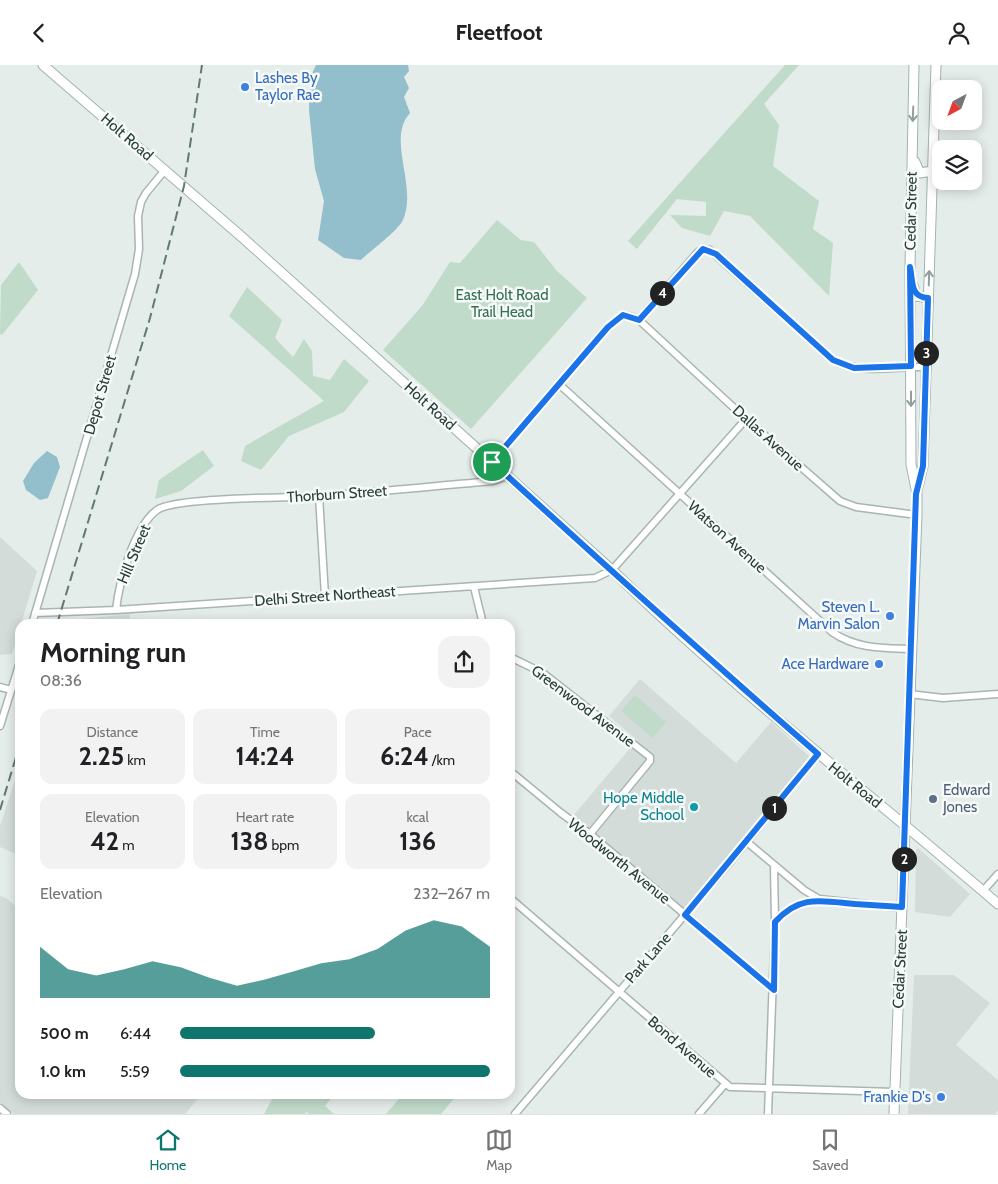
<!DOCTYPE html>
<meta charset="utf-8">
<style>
body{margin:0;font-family:Cabin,sans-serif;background:#f2f2f2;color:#202124;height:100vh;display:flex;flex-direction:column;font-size:19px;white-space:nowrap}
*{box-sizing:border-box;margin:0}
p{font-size:16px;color:#757577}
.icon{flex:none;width:28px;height:28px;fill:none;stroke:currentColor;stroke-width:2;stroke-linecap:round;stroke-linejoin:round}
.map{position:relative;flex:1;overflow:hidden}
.side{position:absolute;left:15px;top:554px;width:500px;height:480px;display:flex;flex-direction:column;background:#fff;border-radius:15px;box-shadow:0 2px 12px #0003}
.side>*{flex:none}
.needle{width:32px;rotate:221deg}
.buttons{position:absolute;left:932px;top:15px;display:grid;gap:10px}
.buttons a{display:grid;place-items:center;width:50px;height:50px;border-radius:10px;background:#fff;box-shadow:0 2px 12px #0003;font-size:25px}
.pin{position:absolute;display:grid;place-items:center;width:42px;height:42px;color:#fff;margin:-21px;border:2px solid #fff;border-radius:50%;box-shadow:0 1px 5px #0007}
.km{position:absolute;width:25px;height:25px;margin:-12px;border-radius:50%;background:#222;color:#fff;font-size:14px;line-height:25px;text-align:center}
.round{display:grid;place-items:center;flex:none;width:52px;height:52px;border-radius:15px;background:#f2f2f2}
.head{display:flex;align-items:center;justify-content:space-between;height:85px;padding:0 25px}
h1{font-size:28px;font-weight:700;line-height:38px}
.figures{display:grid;grid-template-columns:repeat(3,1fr);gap:8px;height:85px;padding:5px 25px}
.figures div{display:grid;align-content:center;border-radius:12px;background:#f2f2f2;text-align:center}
.figures b{font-size:25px;font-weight:700}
.figures small{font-size:14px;font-weight:400}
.figures p{font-size:14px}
.chart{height:140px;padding:10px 25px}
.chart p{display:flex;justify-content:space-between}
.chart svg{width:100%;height:90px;margin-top:5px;fill:#0f766e;opacity:.7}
ul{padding:0 25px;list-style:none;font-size:16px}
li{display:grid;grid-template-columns:80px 60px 1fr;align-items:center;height:38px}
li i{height:12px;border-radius:6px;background:#0f766e}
header{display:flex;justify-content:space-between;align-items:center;height:65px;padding:0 25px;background:#fff;font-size:22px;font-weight:700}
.dock{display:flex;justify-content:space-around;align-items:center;height:70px;border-top:1px solid #e0e0e0;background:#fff;font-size:14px;color:#757577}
.dock a{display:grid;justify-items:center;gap:2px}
.dock .on{color:#0f766e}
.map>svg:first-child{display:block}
.built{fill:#d3dcd9}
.green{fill:#c0dbca}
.water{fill:#93becb}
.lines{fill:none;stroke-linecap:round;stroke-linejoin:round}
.minor-casing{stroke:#a8b5b1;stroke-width:9}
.secondary-casing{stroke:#a1b4af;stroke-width:11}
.minor{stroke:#fff;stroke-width:6}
.secondary{stroke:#fff;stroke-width:9}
.rail{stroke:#617874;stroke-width:2;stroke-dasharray:10 5;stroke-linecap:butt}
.oneway{stroke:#929e9c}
.route-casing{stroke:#fff;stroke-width:10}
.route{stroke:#1a73e8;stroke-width:6}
.shop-dot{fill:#3f7fe0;stroke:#f5f9f8;stroke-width:2}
.service-dot{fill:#5c6f8a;stroke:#f5f9f8;stroke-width:2}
.culture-dot{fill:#0f9aa8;stroke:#f5f9f8;stroke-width:2}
.labels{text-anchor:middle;stroke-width:5;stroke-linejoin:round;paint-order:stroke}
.shop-label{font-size:15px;fill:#366cbe;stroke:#f5f9f8;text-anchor:end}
.street-label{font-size:15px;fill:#263d38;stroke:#f5f9f8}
.park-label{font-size:15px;fill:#346f50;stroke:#f5f9f8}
.service-label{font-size:15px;fill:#4e5e75;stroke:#f5f9f8;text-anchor:start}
.culture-label{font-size:15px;fill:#0d838f;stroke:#f5f9f8;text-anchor:end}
</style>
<header><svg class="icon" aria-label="back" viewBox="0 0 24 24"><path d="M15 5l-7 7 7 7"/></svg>Fleetfoot<svg class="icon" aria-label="person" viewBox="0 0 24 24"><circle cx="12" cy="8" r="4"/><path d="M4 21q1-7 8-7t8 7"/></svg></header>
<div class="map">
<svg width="998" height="1049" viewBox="0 0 998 1049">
<rect width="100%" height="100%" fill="#e5edea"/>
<path class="built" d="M 0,472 L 37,506 L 12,589 L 0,590 Z
M 130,549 L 130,559 L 70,559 L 71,555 Z
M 640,614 L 736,698 L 771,657 L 810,692 L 685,847 L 573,751 L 637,675 L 609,651 Z
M 20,700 L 20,791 L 0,782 L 0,761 Z
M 918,783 L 970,829 L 950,852 L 915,847 L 916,785 Z
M 0,831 L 6,833 L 20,845 L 20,1029 L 202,1029 L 185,1049 L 14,1049 L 0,1037 Z
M 914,910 L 954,910 L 990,938 L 956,980 L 998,1015 L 998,1045 L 995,1049 L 908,1049 Z"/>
<path class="green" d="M 785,0 L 799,0 L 764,39 L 779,60 L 773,101 L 819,136 L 813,164 L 833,178 L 829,231 L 750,151 L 724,146 L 710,171 L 682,163 L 670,150 L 706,151 L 706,137 L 677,134 L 637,184 L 628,176 Z
M 497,155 L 521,175 L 534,177 L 557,206 L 587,233 L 471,364 L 383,285 L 422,241 L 450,197 L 460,198 Z
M 19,197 L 38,225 L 2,270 L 0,269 L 1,220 Z
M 247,222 L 282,255 L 275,273 L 293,292 L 304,274 L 312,286 L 313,311 L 330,315 L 344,294 L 369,316 L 344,347 L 289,371 L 261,405 L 241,396 L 245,381 L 324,336 L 229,251 Z
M 203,385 L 214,401 L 181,426 L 155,434 L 159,415 Z
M 635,630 L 666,657 L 653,673 L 621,646 Z
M 275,1029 L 335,1029 L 325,1041 L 334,1049 L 309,1049 L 306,1047 L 305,1049 L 264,1049 Z
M 403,1029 L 458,1029 L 441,1049 L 386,1049 Z"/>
<path class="water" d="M 316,0 L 408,0 L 409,6 L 404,12 L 409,23 L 404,32 L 410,48 C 386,74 418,121 403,155 C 397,167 371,185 361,195 L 344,193 L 318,175 L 324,136 L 315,104 L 309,45 L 310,13 Z
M 47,386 L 57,392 L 60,402 L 48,433 L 40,435 L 26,425 L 23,416 L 34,398 Z"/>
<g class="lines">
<defs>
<path id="minor" d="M 639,255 L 698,187 L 703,184 L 710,185 L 833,295 C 859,310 896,301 925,302
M 560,320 L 832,567 C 856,584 883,583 911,584
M 492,397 L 608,262 C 619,252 625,247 639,255 L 746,354 L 840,436 L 856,442 L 917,450
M 319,431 L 325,531
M 474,522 L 483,559
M 116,545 C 119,517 134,462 157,445 C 175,432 290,433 319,431 C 377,427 435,421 493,416 L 507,411
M 35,548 L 116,545 L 595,513 L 612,505 L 746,354
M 32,559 L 135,209 L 139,184 L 138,151 L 141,137 L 146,128 L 165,105
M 510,592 L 543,608 L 650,692 L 650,696 L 590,769
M 0,622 L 11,625
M 909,629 L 943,633 L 998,629
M 0,661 L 20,597
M 510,706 L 561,748 L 590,769 L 774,925
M 747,777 L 804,825 L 819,834 L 902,843
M 774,800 L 775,857
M 983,826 L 998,809
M 510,833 L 730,1022 L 894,1027
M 0,1043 L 7,1049
M 515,1049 L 729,798 L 818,689
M 699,1049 L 725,1019
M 768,1049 L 775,857 C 788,843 801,838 819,834"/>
<path id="secondary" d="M 43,0 L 243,173 L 612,505 C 734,624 869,728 998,839
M 915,97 L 920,108 L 932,106
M 913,220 L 916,231 L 928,233
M 917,426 L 923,401 L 936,0
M 894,1049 L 917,450 L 917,429 L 911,399 L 910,202 L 914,0"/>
</defs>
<use href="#minor" class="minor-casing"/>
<use href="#secondary" class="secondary-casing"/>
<use href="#minor" class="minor"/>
<use href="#secondary" class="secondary"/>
<path class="rail" d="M 57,559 L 150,253 L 184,121 L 202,0
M 0,745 L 20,679"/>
</g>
<defs><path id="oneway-shaft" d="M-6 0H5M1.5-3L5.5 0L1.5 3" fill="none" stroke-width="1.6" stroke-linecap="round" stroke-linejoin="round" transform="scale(1.25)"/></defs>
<g class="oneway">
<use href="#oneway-shaft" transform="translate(913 49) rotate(92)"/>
<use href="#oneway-shaft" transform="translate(929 213) rotate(-88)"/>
<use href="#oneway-shaft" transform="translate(911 334) rotate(90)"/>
</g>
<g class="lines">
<defs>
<path id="route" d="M 703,184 L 716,189 L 833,295 L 854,303 L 911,301 L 910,202 C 913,217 910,232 928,233 L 923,401 L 916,429 L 902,842 C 887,841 871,840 855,839 C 822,836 800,829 775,857 L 774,925 L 685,850 L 818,689 C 708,593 600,496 492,397 L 608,262 L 623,250 L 639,255 Z"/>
</defs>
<use href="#route" class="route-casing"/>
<use href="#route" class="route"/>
</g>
<g class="shop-dot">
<circle cx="245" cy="22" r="5"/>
<circle cx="890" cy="551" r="5"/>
<circle cx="879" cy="599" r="5"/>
<circle cx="941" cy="1032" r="5"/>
</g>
<circle class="service-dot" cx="933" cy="734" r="5"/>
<circle class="culture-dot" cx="694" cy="742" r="5"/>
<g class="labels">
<g class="shop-label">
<text x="255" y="18" text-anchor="start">Lashes By<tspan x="255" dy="17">Taylor Rae</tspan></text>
<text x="880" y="547">Steven L.<tspan x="880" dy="17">Marvin Salon</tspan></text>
<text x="869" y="604">Ace Hardware</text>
<text x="931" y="1037">Frankie D's</text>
</g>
<g class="street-label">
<text transform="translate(127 72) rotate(41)" y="5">Holt Road</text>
<text transform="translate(911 146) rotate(-89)" y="5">Cedar Street</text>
<text transform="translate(100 330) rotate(-74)" y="5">Depot Street</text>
<text transform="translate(430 341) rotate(42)" y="5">Holt Road</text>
<text transform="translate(768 373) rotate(42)" y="5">Dallas Avenue</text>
<text transform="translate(337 429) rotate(-4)" y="5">Thorburn Street</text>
<text transform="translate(727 472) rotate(42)" y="5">Watson Avenue</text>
<text transform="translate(134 489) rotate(-67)" y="5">Hill Street</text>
<text transform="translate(325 531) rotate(-4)" y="5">Delhi Street Northeast</text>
<text transform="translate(583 641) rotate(37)" y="5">Greenwood Avenue</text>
<text transform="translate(855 720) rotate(39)" y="5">Holt Road</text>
<text transform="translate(619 796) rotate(39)" y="5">Woodworth Avenue</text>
<text transform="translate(648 893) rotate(-49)" y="5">Park Lane</text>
<text transform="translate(900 904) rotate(-87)" y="5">Cedar Street</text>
<text transform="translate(682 982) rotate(41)" y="5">Bond Avenue</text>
</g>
<g class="park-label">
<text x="502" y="235">East Holt Road<tspan x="502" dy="17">Trail Head</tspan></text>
</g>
<g class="service-label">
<text x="943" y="730">Edward<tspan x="943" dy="17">Jones</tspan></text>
</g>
<g class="culture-label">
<text x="684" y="738">Hope Middle<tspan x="684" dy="17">School</tspan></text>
</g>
</g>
</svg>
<div class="buttons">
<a><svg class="needle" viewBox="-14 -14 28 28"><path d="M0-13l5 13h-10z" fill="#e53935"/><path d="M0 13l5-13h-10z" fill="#757577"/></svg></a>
<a><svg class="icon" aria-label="layers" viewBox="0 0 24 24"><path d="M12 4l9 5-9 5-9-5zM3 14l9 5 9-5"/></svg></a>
</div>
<div class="pin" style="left:492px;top:397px;background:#1e9e55"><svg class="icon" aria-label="arrive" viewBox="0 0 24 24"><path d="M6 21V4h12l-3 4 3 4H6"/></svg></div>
<b class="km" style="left:774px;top:743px">1</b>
<b class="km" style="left:904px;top:794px">2</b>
<b class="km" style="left:926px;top:288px">3</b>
<b class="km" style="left:662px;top:228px">4</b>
<section class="side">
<div class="head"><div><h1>Morning run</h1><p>08:36</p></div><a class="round"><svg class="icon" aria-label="share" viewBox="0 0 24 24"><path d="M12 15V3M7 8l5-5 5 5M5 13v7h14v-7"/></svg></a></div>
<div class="figures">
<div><p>Distance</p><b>2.25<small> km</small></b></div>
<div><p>Time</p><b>14:24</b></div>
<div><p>Pace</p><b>6:24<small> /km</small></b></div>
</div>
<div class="figures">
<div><p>Elevation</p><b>42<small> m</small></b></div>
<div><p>Heart rate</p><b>138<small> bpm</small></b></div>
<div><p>kcal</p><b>136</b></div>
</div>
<div class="chart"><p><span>Elevation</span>232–267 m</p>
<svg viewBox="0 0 160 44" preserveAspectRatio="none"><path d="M0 44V19L10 30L20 33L30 30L40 26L50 29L60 34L70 38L80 35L90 31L100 27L110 25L120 20L130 11L140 6L150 9L160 19V44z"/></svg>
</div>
<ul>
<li><b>500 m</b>6:44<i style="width:63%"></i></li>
<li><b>1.0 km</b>5:59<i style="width:100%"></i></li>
</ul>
</section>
</div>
<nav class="dock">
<a class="on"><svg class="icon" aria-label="home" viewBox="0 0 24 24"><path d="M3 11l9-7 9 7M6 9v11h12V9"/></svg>Home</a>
<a><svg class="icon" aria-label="map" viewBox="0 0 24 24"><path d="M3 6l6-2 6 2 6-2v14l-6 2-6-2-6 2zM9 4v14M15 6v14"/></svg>Map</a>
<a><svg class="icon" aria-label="saved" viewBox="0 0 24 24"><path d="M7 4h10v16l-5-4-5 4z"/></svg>Saved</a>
</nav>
